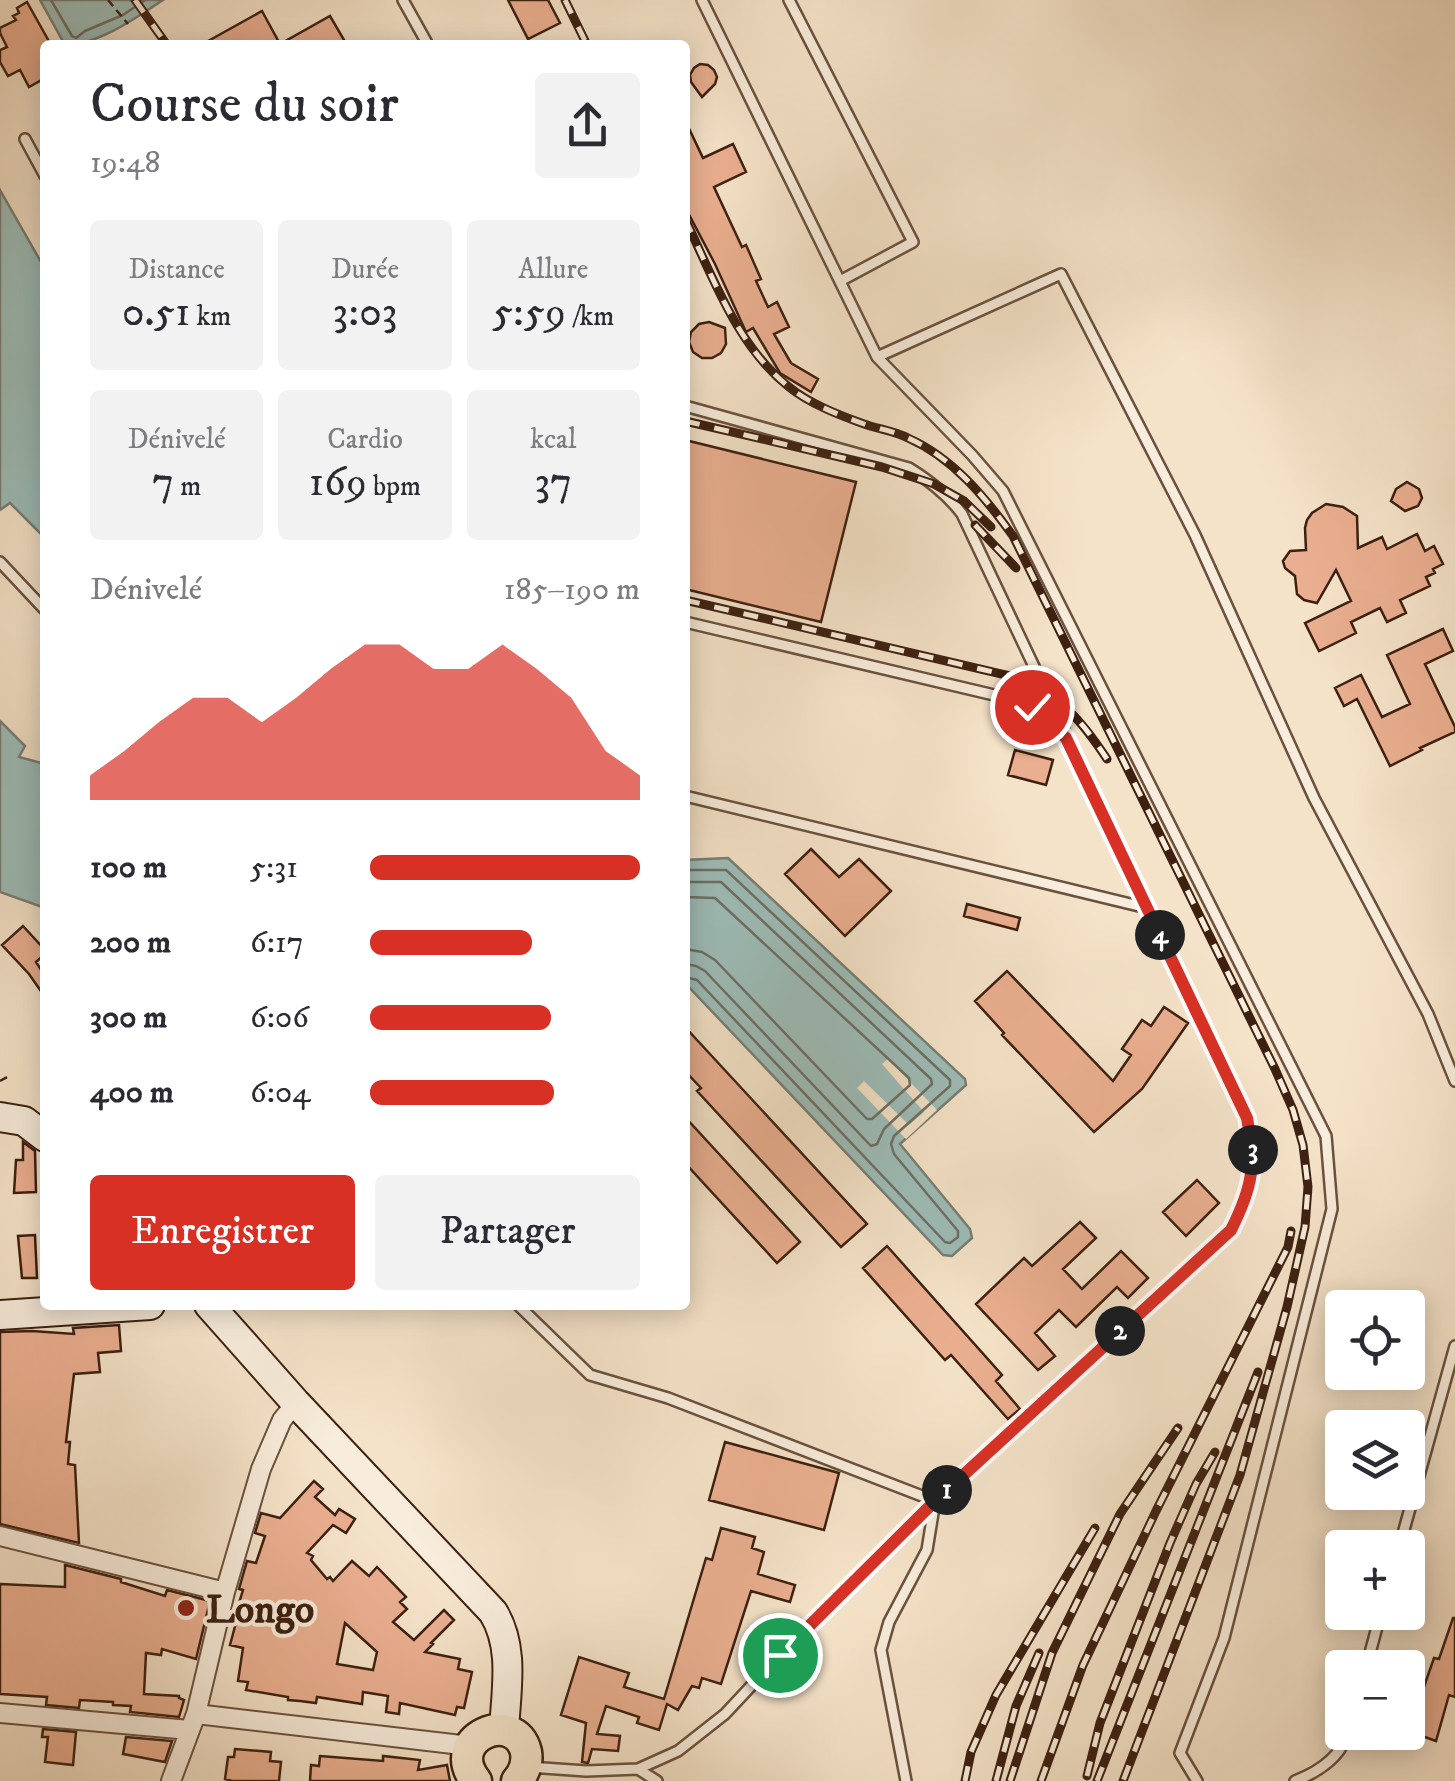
<!DOCTYPE html>
<html lang="fr">
<meta charset="utf-8">
<style>
body{margin:0;font-family:"IM FELL DW Pica",serif;background:#f2f2f3;color:#2b2b33;height:100vh;display:flex;flex-direction:column;font-size:38px;white-space:nowrap}
*{box-sizing:border-box;margin:0}
p{font-size:32px;color:#7c7c81}
.icon{flex:none;width:55px;height:55px;fill:none;stroke:currentColor;stroke-width:2;stroke-linecap:round;stroke-linejoin:round}
.map{position:relative;flex:1;overflow:hidden}
.side{position:absolute;left:40px;top:40px;width:650px;height:1270px;display:flex;flex-direction:column;background:#fff;border-radius:10px;box-shadow:0 5px 25px #0003}
.side>*{flex:none}
.fabs{position:absolute;left:1325px;top:1290px;display:grid;gap:20px}
.fabs a{display:grid;place-items:center;width:100px;height:100px;border-radius:10px;background:#fff;box-shadow:0 5px 25px #0003;font-size:50px}
.pin{position:absolute;display:grid;place-items:center;width:85px;height:85px;color:#fff;margin:-42px;border:5px solid #fff;border-radius:50%;box-shadow:0 2px 10px #0007}
.km{position:absolute;width:50px;height:50px;margin:-25px;border-radius:50%;background:#222;color:#fff;font-size:28px;line-height:50px;text-align:center}
.round{display:grid;place-items:center;flex:none;width:105px;height:105px;border-radius:10px;background:#f2f2f3}
.headline{display:flex;align-items:center;justify-content:space-between;height:170px;padding:0 50px}
h1{font-size:55px;font-weight:600;line-height:75px}
.stats{display:grid;grid-template-columns:repeat(3,1fr);gap:15px;height:170px;padding:10px 50px}
.stats div{display:grid;align-content:center;border-radius:10px;background:#f2f2f3;text-align:center}
.stats b{font-size:42px;font-weight:600}
.stats small{font-size:28px;font-weight:400}
.stats p{font-size:28px}
.chart{height:280px;padding:20px 50px}
.chart p{display:flex;justify-content:space-between}
.chart svg{width:100%;height:180px;margin-top:10px;fill:#d93025;opacity:.7}
.button{display:flex;gap:20px;margin-top:auto;padding:20px 50px}
.button a{flex:1;height:115px;border-radius:10px;background:#d93025;color:#fff;font-size:40px;font-weight:600;line-height:115px;text-align:center}
.button a+a{background:#f2f2f3;color:#2b2b33}
ul{padding:0 50px;list-style:none;font-size:32px}
li{display:grid;grid-template-columns:160px 120px 1fr;align-items:center;height:75px}
li i{height:25px;border-radius:12px;background:#d93025}
.map>svg:first-child{display:block}
.water{fill:#9dbeba;stroke:#777f76;stroke-width:2.5}
.pier{fill:#f5e3c9}
.lines{fill:none;stroke-linecap:round;stroke-linejoin:round}
.shore{stroke:#6d6f65;stroke-width:2.5}
.building{fill:#eaaf90;stroke:#3d2010;stroke-width:2.5;fill-rule:evenodd}
.lane-casing{stroke:#6b513e;stroke-width:14}
.street-casing{stroke:#6b513e;stroke-width:22}
.secondary-casing{stroke:#3d2010;stroke-width:32}
.primary-casing{stroke:#3d2010;stroke-width:35}
.path{stroke:#3d2010;stroke-width:2.5;stroke-dasharray:8 5;stroke-linecap:butt}
.lane{stroke:#f8eddc;stroke-width:9}
.street{stroke:#f8eddc;stroke-width:18}
.secondary{stroke:#f8eddc;stroke-width:28}
.primary{stroke:#f5e3c9;stroke-width:30}
.rail-casing{stroke:#3d2010;stroke-width:9}
.rail{stroke:#f8eddc;stroke-width:5;stroke-dasharray:15;stroke-linecap:butt}
.route-casing{stroke:#fff;stroke-width:20}
.route{stroke:#d93025;stroke-width:12}
.poi-dot{fill:#8f2418;stroke:#f8eddc;stroke-width:4}
.labels{text-anchor:middle;stroke-width:8;stroke-linejoin:round;paint-order:stroke}
.poi-label{font-size:40px;font-weight:bold;fill:#3d2010;stroke:#f8eddc;text-anchor:start}
</style>
<div class="map">
<svg width="1455" height="1781" viewBox="0 0 1455 1781">
<rect width="100%" height="100%" fill="#f5e3c9"/>
<filter id="stains"><feTurbulence type="fractalNoise" baseFrequency=".002" numOctaves="4"/><feColorMatrix values="0 0 0 0 .2 0 0 0 0 .09 0 0 0 0 .02 0 0 0 .5 -.17"/></filter>
<radialGradient id="worn" r=".72"><stop offset=".6" stop-color="#630" stop-opacity="0"/><stop offset="1" stop-color="#630" stop-opacity=".3"/></radialGradient>
<path class="water" d="M 40,0 L 163,0 C 136,18 98,45 65,45 Z
M 0,190 L 45,269 L 45,531 L 41,534 L 10,503 L 0,510 Z
M 0,721 L 25,746 L 19,757 L 45,764 L 45,908 L 0,892 Z
M 728,858 L 965,1079 L 966,1085 L 900,1144 L 970,1229 L 972,1238 L 952,1256 L 943,1255 L 685,983 L 685,860 Z"/>
<path class="pier" d="M 888,1059 L 937,1110 L 906,1139 L 857,1088 L 864,1081 L 909,1125 L 924,1112 L 882,1064 Z"/>
<g class="lines">
<path class="shore" d="M 51,0 L 72,36 L 76,38 L 85,31 L 123,15 L 145,0
M 685,870 L 726,870 L 950,1080 L 950,1086 L 894,1136 L 891,1144 L 894,1154 L 958,1231 L 958,1237 L 950,1243 L 945,1242 L 697,980 L 685,977
M 685,882 L 721,882 L 931,1079 L 932,1084 L 884,1129 L 877,1144 L 871,1146 L 705,971 L 696,966 L 685,964
M 685,897 L 715,898 L 909,1078 L 910,1085 L 872,1119 L 867,1119 L 715,960 L 702,952 L 685,949"/>
</g>
<path class="building" d="M 508,0 L 548,0 L 560,23 L 528,39 Z
M 27,2 L 51,45 L 45,45 L 45,78 L 29,87 L 20,70 L 8,76 L 0,62 L 0,50 L 7,47 L 0,33 L 0,28 L 16,20 L 13,16 L 19,13 L 17,8 Z
M 262,11 L 280,44 L 330,16 L 347,45 L 201,45 Z
M 700,64 L 708,65 L 714,70 L 717,77 L 715,84 L 702,97 L 691,82 L 690,75 L 694,68 Z
M 685,120 L 703,158 L 733,144 L 746,172 L 714,187 L 742,247 L 746,245 L 761,279 L 756,281 L 768,307 L 777,302 L 789,327 L 774,334 L 791,363 L 818,379 L 811,392 L 780,373 L 753,328 L 746,332 L 715,264 L 685,207 Z
M 709,322 L 725,328 L 726,344 L 721,353 L 712,358 L 702,358 L 693,352 L 689,342 L 691,332 L 699,324 Z
M 685,440 L 856,482 L 821,622 L 685,589 Z
M 1407,482 L 1419,489 L 1422,498 L 1418,506 L 1405,511 L 1391,501 L 1396,489 Z
M 1326,504 L 1343,507 L 1357,516 L 1358,548 L 1382,537 L 1387,549 L 1417,534 L 1425,551 L 1434,546 L 1443,564 L 1433,569 L 1435,573 L 1426,577 L 1430,586 L 1400,600 L 1406,613 L 1387,622 L 1380,608 L 1351,622 L 1356,633 L 1319,651 L 1305,623 L 1351,601 L 1336,570 L 1317,603 L 1304,600 L 1297,594 L 1295,576 L 1285,568 L 1283,561 L 1290,551 L 1306,550 L 1305,528 L 1307,520 L 1312,513 Z
M 1443,629 L 1453,651 L 1425,664 L 1455,727 L 1455,732 L 1420,748 L 1422,750 L 1390,766 L 1357,699 L 1344,706 L 1335,688 L 1361,675 L 1382,717 L 1410,704 L 1387,655 Z
M 1015,750 L 1053,760 L 1046,785 L 1008,775 Z
M 811,849 L 839,877 L 859,859 L 891,891 L 845,936 L 785,874 Z
M 967,904 L 1020,918 L 1017,930 L 964,916 Z
M 23,926 L 45,950 L 45,954 L 36,962 L 45,976 L 45,997 L 29,974 L 2,945 Z
M 1007,971 L 1113,1081 L 1131,1055 L 1122,1049 L 1142,1020 L 1151,1026 L 1164,1007 L 1188,1023 L 1142,1089 L 1094,1132 L 1002,1035 L 1004,1033 L 975,1001 Z
M 685,1027 L 867,1224 L 841,1247 L 697,1091 L 701,1088 L 685,1071 Z
M 685,1117 L 800,1242 L 777,1263 L 685,1163 Z
M 23,1142 L 35,1151 L 36,1192 L 14,1193 L 16,1160 L 23,1160 Z
M 1197,1180 L 1219,1203 L 1186,1236 L 1163,1212 Z
M 1080,1222 L 1096,1238 L 1063,1269 L 1082,1289 L 1121,1251 L 1148,1278 L 1128,1298 L 1117,1287 L 1076,1327 L 1059,1310 L 1035,1333 L 1055,1356 L 1038,1370 L 976,1304 L 1024,1258 L 1032,1266 Z
M 35,1235 L 37,1278 L 22,1278 L 18,1236 Z
M 887,1246 L 1002,1375 L 996,1381 L 1020,1409 L 1008,1419 L 951,1355 L 945,1360 L 863,1268 Z
M 119,1325 L 121,1351 L 98,1353 L 100,1372 L 74,1374 L 66,1442 L 70,1442 L 68,1464 L 75,1465 L 79,1543 L 0,1524 L 0,1332 L 32,1331 L 74,1334 L 73,1328 Z
M 725,1442 L 839,1473 L 824,1530 L 709,1500 Z
M 314,1481 L 323,1489 L 315,1497 L 335,1515 L 339,1509 L 355,1519 L 346,1533 L 333,1525 L 307,1553 L 313,1556 L 311,1560 L 327,1579 L 330,1577 L 333,1581 L 352,1561 L 369,1576 L 377,1567 L 406,1597 L 400,1602 L 407,1609 L 393,1622 L 414,1640 L 444,1610 L 454,1620 L 431,1643 L 433,1644 L 425,1652 L 460,1659 L 458,1669 L 472,1672 L 464,1708 L 457,1707 L 455,1715 L 400,1703 L 399,1714 L 386,1712 L 388,1696 L 363,1692 L 362,1704 L 317,1697 L 316,1703 L 300,1701 L 288,1700 L 288,1697 L 246,1690 L 248,1682 L 238,1681 L 243,1648 L 230,1645 L 241,1604 L 239,1603 L 243,1590 L 239,1589 L 247,1561 L 256,1563 L 265,1536 L 255,1533 L 261,1513 L 280,1518 ZM 345,1623 L 377,1652 L 373,1670 L 337,1664 Z
M 721,1528 L 755,1537 L 752,1548 L 764,1552 L 758,1574 L 795,1585 L 790,1602 L 751,1591 L 721,1684 L 702,1678 L 699,1688 L 692,1686 L 678,1710 L 667,1704 L 659,1730 L 637,1723 L 639,1717 L 606,1706 L 597,1734 L 620,1736 L 618,1751 L 592,1749 L 588,1763 L 582,1762 L 586,1723 L 561,1715 L 579,1657 L 629,1673 L 624,1687 L 664,1699 L 706,1558 L 712,1560 Z
M 65,1565 L 121,1579 L 121,1582 L 165,1596 L 167,1590 L 210,1601 L 196,1659 L 162,1649 L 161,1655 L 146,1653 L 144,1694 L 179,1696 L 179,1698 L 184,1700 L 179,1717 L 130,1712 L 131,1706 L 113,1705 L 113,1702 L 80,1700 L 79,1708 L 46,1705 L 47,1697 L 0,1694 L 0,1584 L 65,1587 Z
M 1453,1618 L 1455,1618 L 1455,1697 L 1449,1695 L 1436,1741 L 1411,1732 L 1422,1699 L 1420,1698 L 1434,1658 L 1439,1659 Z
M 43,1729 L 76,1732 L 73,1765 L 45,1762 L 48,1737 L 42,1737 Z
M 126,1737 L 172,1741 L 165,1762 L 123,1754 Z
M 235,1749 L 271,1752 L 270,1761 L 281,1762 L 279,1781 L 232,1781 L 225,1779 L 228,1757 L 234,1757 Z
M 320,1756 L 383,1761 L 383,1756 L 420,1760 L 418,1770 L 447,1765 L 450,1781 L 310,1781 L 311,1765 L 319,1766 Z"/>
<g class="lines">
<defs>
<path id="lane" d="M 403,0 L 428,45
M 702,0 L 877,357 L 972,455 L 1003,491 L 1326,1136 L 1332,1209 L 1224,1638 L 1180,1753 L 1197,1781
M 789,0 L 913,242 L 840,281
M 25,139 L 45,176
M 877,357 L 1061,274 L 1195,535 L 1314,798 L 1428,1014 L 1455,1081
M 0,562 L 45,610
M 685,622 L 1011,699 L 1032,707 L 1061,732
M 685,796 L 1147,908
M 518,1305 L 590,1375 L 668,1398 L 935,1501 L 927,1550 L 889,1622 L 881,1650 L 906,1781
M 1399,1548 L 1455,1346
M 1366,1668 L 1381,1612
M 529,1767 L 586,1771 L 638,1769 L 678,1751 L 725,1714 L 780,1655 L 935,1501 L 1231,1229 C 1254,1184 1256,1168 1247,1118 L 962,514 C 947,494 930,481 909,468 L 685,406
M 638,1769 L 657,1781
M 1295,1781 C 1318,1772 1341,1758 1348,1732"/>
<path id="street" d="M 0,1536 L 225,1592
M 0,1713 L 189,1730
M 196,1714 L 470,1746
M 171,1781 L 196,1714 L 225,1592 L 261,1469 L 282,1420 L 296,1403"/>
<path id="secondary" d="M 0,1117 L 24,1121 L 45,1137
M 209,1305 L 296,1403 L 493,1612 C 515,1647 506,1691 504,1730
M 0,1315 L 150,1305"/>
<path id="primary" d="M 476,1781 C 442,1738 515,1707 526,1752 C 528,1764 524,1773 517,1781"/>
</defs>
<use href="#lane" class="lane-casing"/>
<use href="#street" class="street-casing"/>
<use href="#secondary" class="secondary-casing"/>
<use href="#primary" class="primary-casing"/>
<path class="path" d="M 108,0 L 128,24
M 0,1081 L 11,1075"/>
<use href="#lane" class="lane"/>
<use href="#street" class="street"/>
<use href="#secondary" class="secondary"/>
<use href="#primary" class="primary"/>
<defs>
<path id="rail" d="M 135,0 L 167,45
M 565,0 L 587,45
M 685,219 C 713,277 737,346 789,387 C 810,404 839,415 864,424 C 878,429 894,431 908,438 C 953,458 985,497 1013,536 L 1275,1069 L 1293,1110 L 1303,1145 L 1308,1187 L 1305,1227 L 1287,1307 L 1240,1475 L 1123,1781
M 685,421 L 882,467 L 934,484 L 964,501 L 991,527
M 975,525 L 1016,568
M 685,600 L 1019,678 C 1065,702 1079,717 1107,759
M 1087,1776 L 1100,1723 L 1170,1543 L 1196,1484 L 1215,1452
M 965,1781 L 971,1752 L 996,1695 L 1095,1528
M 996,1781 L 1016,1706 L 1039,1653
M 1010,1781 L 1052,1653 L 1120,1514 L 1178,1428
M 1041,1781 L 1083,1665 L 1156,1511 L 1288,1247 L 1291,1231
M 1097,1781 L 1258,1372"/>
</defs>
<use href="#rail" class="rail-casing"/>
<use href="#rail" class="rail"/>
</g>
<g class="lines">
<defs>
<path id="route" d="M 780,1655 L 935,1501 L 1231,1230 C 1253,1186 1256,1166 1247,1118 L 1066,738 L 1032,707"/>
</defs>
<use href="#route" class="route-casing"/>
<use href="#route" class="route"/>
</g>
<circle class="poi-dot" cx="186" cy="1608" r="10"/>
<g class="labels">
<g class="poi-label">
<text x="206" y="1622">Longo</text>
</g>
</g>
<rect width="100%" height="100%" filter="url(#stains)"/>
<rect width="100%" height="100%" fill="url(#worn)"/>
</svg>
<div class="fabs">
<a><svg class="icon" aria-label="locate" viewBox="0 0 24 24"><circle cx="12" cy="12" r="6"/><path d="M12 2v4M12 18v4M2 12h4M18 12h4"/></svg></a>
<a><svg class="icon" aria-label="layers" viewBox="0 0 24 24"><path d="M12 4l9 5-9 5-9-5zM3 14l9 5 9-5"/></svg></a>
<a>+</a>
<a>−</a>
</div>
<div class="pin" style="left:780px;top:1655px;background:#1e9e55"><svg class="icon" aria-label="arrive" viewBox="0 0 24 24"><path d="M6 21V4h12l-3 4 3 4H6"/></svg></div>
<div class="pin" style="left:1032px;top:707px;background:#d93025"><svg class="icon" aria-label="check" viewBox="0 0 24 24"><path d="M5 12l5 5 9-10"/></svg></div>
<b class="km" style="left:947px;top:1490px">1</b>
<b class="km" style="left:1120px;top:1331px">2</b>
<b class="km" style="left:1253px;top:1150px">3</b>
<b class="km" style="left:1160px;top:935px">4</b>
<section class="side">
<div class="headline"><div><h1>Course du soir</h1><p>19:48</p></div><a class="round"><svg class="icon" aria-label="share" viewBox="0 0 24 24"><path d="M12 15V3M7 8l5-5 5 5M5 13v7h14v-7"/></svg></a></div>
<div class="stats">
<div><p>Distance</p><b>0.51<small> km</small></b></div>
<div><p>Durée</p><b>3:03</b></div>
<div><p>Allure</p><b>5:59<small> /km</small></b></div>
</div>
<div class="stats">
<div><p>Dénivelé</p><b>7<small> m</small></b></div>
<div><p>Cardio</p><b>169<small> bpm</small></b></div>
<div><p>kcal</p><b>37</b></div>
</div>
<div class="chart"><p><span>Dénivelé</span>185–190 m</p>
<svg viewBox="0 0 160 44" preserveAspectRatio="none"><path d="M0 44V38L10 32L20 25L30 19L40 19L50 25L60 19L70 12L80 6L90 6L100 12L110 12L120 6L130 12L140 19L150 32L160 38V44z"/></svg>
</div>
<ul>
<li><b>100 m</b>5:31<i style="width:100%"></i></li>
<li><b>200 m</b>6:17<i style="width:60%"></i></li>
<li><b>300 m</b>6:06<i style="width:67%"></i></li>
<li><b>400 m</b>6:04<i style="width:68%"></i></li>
</ul>
<div class="button"><a>Enregistrer</a><a>Partager</a></div>
</section>
</div>
